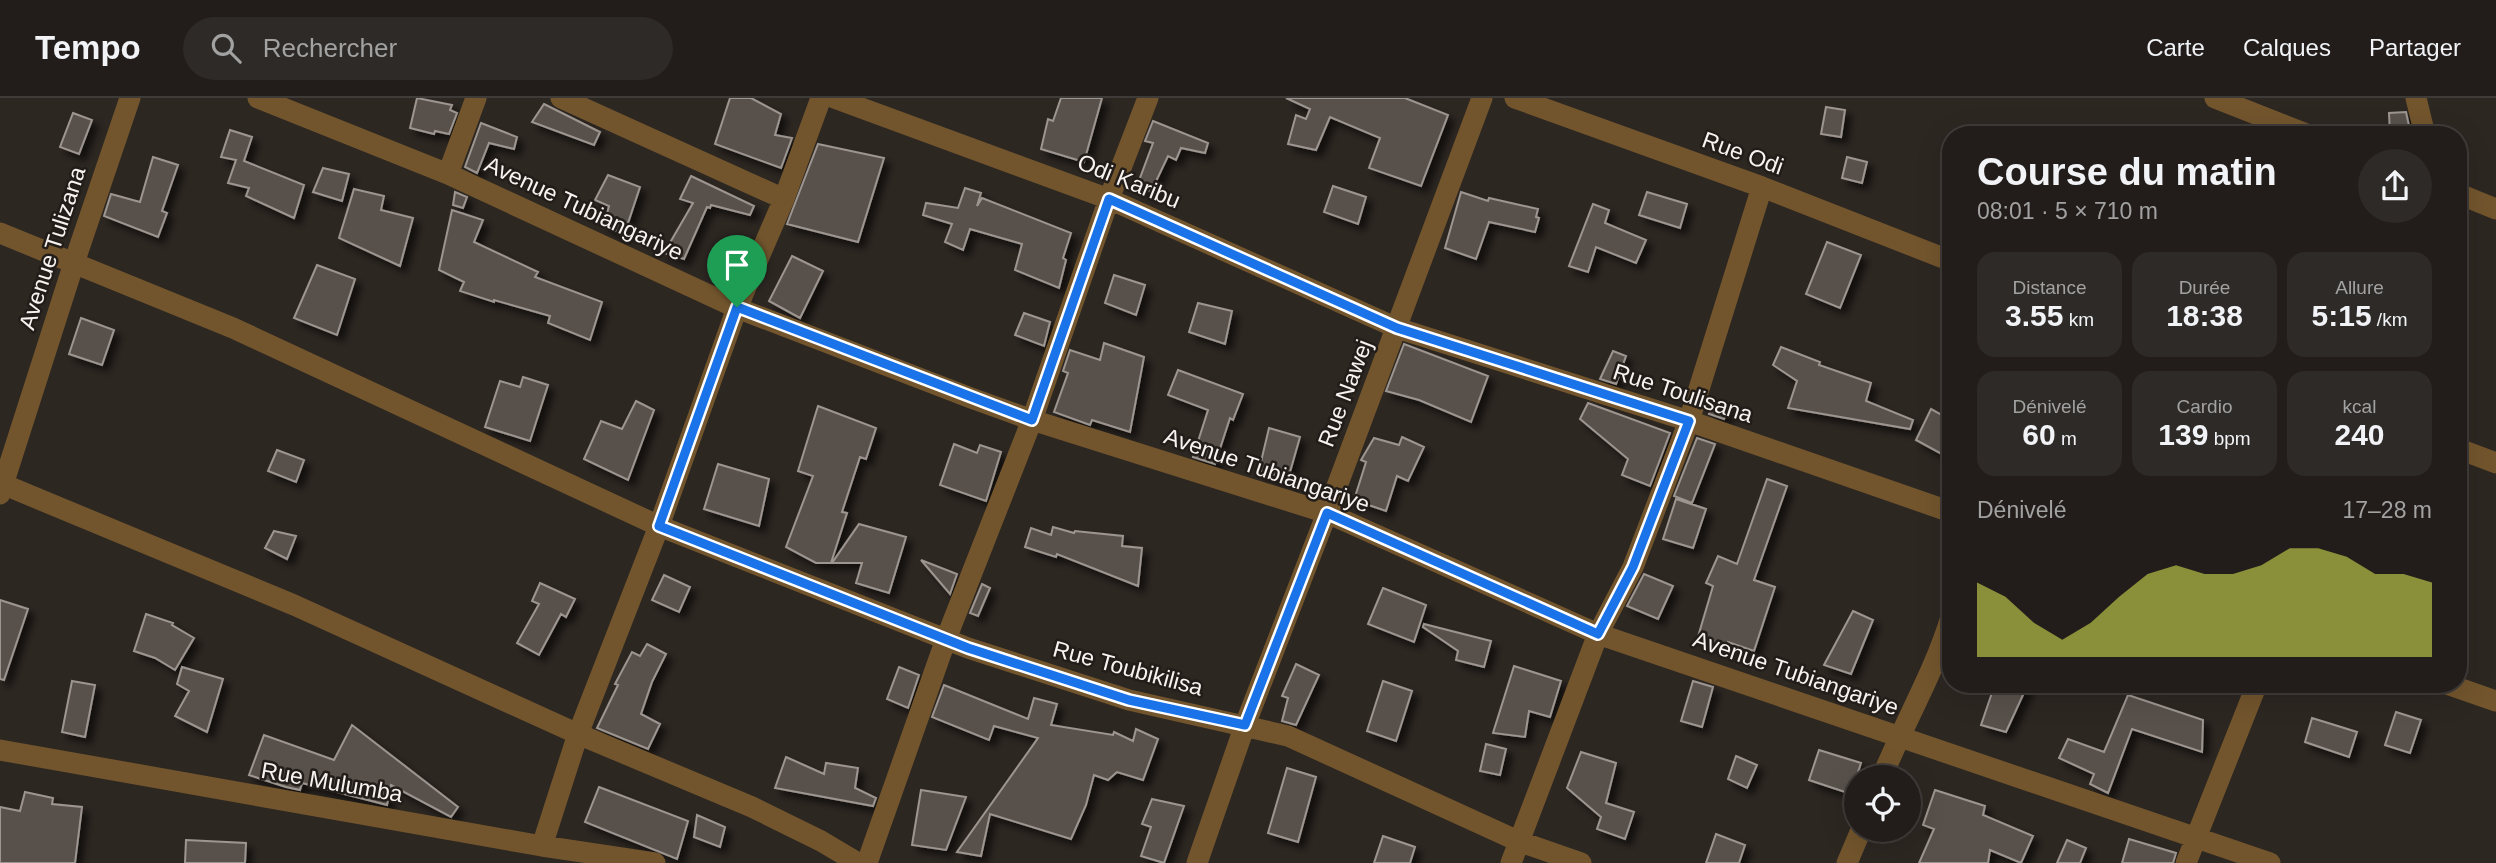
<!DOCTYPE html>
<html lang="fr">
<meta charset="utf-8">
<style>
body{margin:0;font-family:Arial,sans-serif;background:#2e2a27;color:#f1f3f6;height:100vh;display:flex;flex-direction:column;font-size:26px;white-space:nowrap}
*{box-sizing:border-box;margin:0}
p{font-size:23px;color:#a2a2a2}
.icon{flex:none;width:38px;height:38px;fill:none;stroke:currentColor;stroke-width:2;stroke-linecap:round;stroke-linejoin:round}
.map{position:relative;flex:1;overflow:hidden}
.sheet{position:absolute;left:1942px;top:28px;width:525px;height:567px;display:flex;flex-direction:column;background:#221d1a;border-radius:28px;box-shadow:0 7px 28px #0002,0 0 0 2px #3f3b39}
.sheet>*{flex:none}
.tools{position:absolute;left:1844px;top:667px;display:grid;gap:14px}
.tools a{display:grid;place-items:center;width:77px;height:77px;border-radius:50%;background:#221d1a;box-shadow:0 7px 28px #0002,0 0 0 2px #3f3b39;font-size:35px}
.pin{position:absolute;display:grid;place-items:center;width:60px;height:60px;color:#fff;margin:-72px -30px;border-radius:50% 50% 50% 0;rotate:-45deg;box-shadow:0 0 7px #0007}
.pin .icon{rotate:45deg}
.round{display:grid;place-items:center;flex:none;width:74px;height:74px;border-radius:37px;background:#2e2a27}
.headline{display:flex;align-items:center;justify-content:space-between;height:119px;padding:0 35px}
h1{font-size:38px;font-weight:600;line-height:52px}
.stats{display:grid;grid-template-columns:repeat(3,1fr);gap:10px;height:119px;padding:7px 35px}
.stats div{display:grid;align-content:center;border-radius:18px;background:#2e2a27;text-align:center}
.stats b{font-size:30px;font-weight:600}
.stats small{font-size:19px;font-weight:400}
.stats p{font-size:19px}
.chart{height:196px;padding:14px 35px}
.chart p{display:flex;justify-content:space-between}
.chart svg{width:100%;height:126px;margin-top:7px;fill:#b7c147;opacity:.7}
header{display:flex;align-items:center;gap:42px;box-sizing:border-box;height:98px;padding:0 35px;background:#221d1a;border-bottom:2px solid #3f3b39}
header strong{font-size:33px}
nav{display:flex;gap:38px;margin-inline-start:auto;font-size:24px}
.search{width:490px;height:63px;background:#2e2a27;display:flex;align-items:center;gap:18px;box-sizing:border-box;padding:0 24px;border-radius:38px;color:#a2a2a2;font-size:26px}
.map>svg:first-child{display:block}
.building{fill:#59514c;stroke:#9d9590;stroke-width:2;filter:url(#shadow)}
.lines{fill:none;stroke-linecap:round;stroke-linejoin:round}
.street{stroke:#72552d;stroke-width:21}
.route-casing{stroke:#fff;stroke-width:14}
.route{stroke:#1a73e8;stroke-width:9}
.labels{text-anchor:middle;stroke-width:5;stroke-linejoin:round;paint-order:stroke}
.street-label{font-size:23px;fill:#f8f3f0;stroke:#231d19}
</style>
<header>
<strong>Tempo</strong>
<div class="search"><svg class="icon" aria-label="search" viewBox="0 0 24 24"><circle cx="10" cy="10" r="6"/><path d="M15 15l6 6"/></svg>Rechercher</div>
<nav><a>Carte</a><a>Calques</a><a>Partager</a></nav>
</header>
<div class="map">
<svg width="2496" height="765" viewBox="0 0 2496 765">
<defs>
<filter id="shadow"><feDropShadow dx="6" dy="6" stdDeviation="3.5" flood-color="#0009"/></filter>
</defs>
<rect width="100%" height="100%" fill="#2d2722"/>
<path class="building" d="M 417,0 L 452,7 L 450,12 L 457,15 L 449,36 L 435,33 L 434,36 L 410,30 Z
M 730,0 L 751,0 L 781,16 L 775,37 L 792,40 L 781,70 L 715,46 Z
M 1061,0 L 1102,0 L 1084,64 L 1041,51 L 1048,21 L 1053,23 Z
M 1286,0 L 1405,0 L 1448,17 L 1421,88 L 1369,70 L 1380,40 L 1330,19 L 1316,52 L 1288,46 L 1296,17 L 1306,21 L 1310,11 Z
M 544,6 L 600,34 L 594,47 L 532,24 Z
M 1826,9 L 1845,12 L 1841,39 L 1821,36 Z
M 2406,14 L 2411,37 L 2390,37 L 2389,15 Z
M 73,15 L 92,22 L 79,56 L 60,49 Z
M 1153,23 L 1208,45 L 1205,55 L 1181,50 L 1176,62 L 1168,58 L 1151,94 L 1137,88 L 1153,45 L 1145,43 Z
M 481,25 L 517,39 L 514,51 L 489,45 L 477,75 L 465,69 Z
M 230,32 L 252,39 L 244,63 L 304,87 L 294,120 L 246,98 L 249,90 L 228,85 L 236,62 L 221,59 Z
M 818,46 L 884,60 L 858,144 L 787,126 Z
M 153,59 L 178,67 L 162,113 L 167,115 L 158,139 L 104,118 L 111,96 L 140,104 Z
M 1847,59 L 1867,64 L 1862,85 L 1842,80 Z
M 323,70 L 349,76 L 342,103 L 313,94 Z
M 608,77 L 640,89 L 624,137 L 604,127 L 609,108 L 595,102 Z
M 691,78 L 754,108 L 750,117 L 711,107 L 710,110 L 707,109 L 684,161 L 664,155 L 693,105 L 680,101 Z
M 1333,88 L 1366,99 L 1358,126 L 1324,114 Z
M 965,90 L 981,95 L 977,108 L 982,100 L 1071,135 L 1063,160 L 1066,162 L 1059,190 L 1015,172 L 1022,146 L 970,131 L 963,152 L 945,144 L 952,126 L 923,117 L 926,105 L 958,110 Z
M 354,91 L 384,98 L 381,112 L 413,120 L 400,168 L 339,140 Z
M 455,94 L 467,99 L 463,110 L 453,107 Z
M 1461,94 L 1488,103 L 1489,100 L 1538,111 L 1536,119 L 1539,120 L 1535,134 L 1489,124 L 1476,161 L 1445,150 Z
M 1647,94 L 1687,106 L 1680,130 L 1639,117 Z
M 1593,106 L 1609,112 L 1605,125 L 1646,142 L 1636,165 L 1596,149 L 1588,174 L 1569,168 Z
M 452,112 L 483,122 L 474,144 L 538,174 L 535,179 L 602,204 L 590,242 L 548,225 L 550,218 L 494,202 L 494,204 L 460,193 L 464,184 L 439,172 Z
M 1827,144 L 1861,157 L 1840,210 L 1806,196 Z
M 792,158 L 823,173 L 800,220 L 769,203 Z
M 317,167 L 355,181 L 337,237 L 294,220 Z
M 1114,177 L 1145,187 L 1136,217 L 1105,205 Z
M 1198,205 L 1232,213 L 1225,246 L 1189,234 Z
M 1024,215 L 1050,224 L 1044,248 L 1015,237 Z
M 81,220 L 114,232 L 102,267 L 69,256 Z
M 1104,245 L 1144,259 L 1130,334 L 1092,322 L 1090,327 L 1054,314 L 1068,275 L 1063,273 L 1070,252 L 1100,262 Z
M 1404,246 L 1488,278 L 1471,324 L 1419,302 L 1386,293 Z
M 1781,249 L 1820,264 L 1819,267 L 1871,285 L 1866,303 L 1913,322 L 1910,331 L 1788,310 L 1797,283 L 1773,267 Z
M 1613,253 L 1626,258 L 1616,286 L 1600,281 Z
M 1178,272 L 1243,296 L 1233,322 L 1230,320 L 1215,366 L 1193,359 L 1208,312 L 1168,297 Z
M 523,279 L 548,287 L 530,343 L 485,329 L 500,283 L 520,289 Z
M 636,303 L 654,312 L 628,382 L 584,361 L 601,323 L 622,331 Z
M 1588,305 L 1670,335 L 1650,388 L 1622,377 L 1628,361 L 1580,321 Z
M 1714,306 L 1728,312 L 1724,321 L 1709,316 Z
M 818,308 L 876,330 L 866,361 L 860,359 L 842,414 L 847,415 L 831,465 L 816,465 L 786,449 L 813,378 L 798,373 Z
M 1931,311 L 1951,322 L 1951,361 L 1916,342 Z
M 1269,330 L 1300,339 L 1288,381 L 1259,372 Z
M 1402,339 L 1424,349 L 1408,383 L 1397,378 L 1386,413 L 1354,402 L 1366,364 L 1361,362 L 1374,340 L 1399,347 Z
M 1697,340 L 1715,346 L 1692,405 L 1674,398 Z
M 954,346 L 977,355 L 980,347 L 1001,354 L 986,403 L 940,387 Z
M 277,352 L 304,362 L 296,384 L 268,373 Z
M 718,366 L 769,381 L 759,428 L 704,411 Z
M 1767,381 L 1787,388 L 1754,482 L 1775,489 L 1754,553 L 1728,544 L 1726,550 L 1697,542 L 1713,488 L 1706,485 L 1718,458 L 1737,466 Z
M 1676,401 L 1706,411 L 1693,450 L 1663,441 Z
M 859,426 L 906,439 L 889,495 L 856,485 L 862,465 L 832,465 Z
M 1053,429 L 1074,435 L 1075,433 L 1123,438 L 1122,448 L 1142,450 L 1138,488 L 1057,456 L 1056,459 L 1025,449 L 1031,430 L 1051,437 Z
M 274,433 L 296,438 L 287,461 L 265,450 Z
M 921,462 L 957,476 L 950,496 Z
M 1644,476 L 1673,488 L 1658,521 L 1627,508 Z
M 664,477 L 690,489 L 679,514 L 652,502 Z
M 540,485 L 575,501 L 566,519 L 561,516 L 539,557 L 517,545 L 539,506 L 532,503 Z
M 982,486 L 990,490 L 978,518 L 970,515 Z
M 1383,490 L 1426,507 L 1414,544 L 1368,526 Z
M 0,502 L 28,511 L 4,582 L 0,581 Z
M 1853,513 L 1873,522 L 1851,576 L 1824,567 Z
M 146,516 L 173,525 L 172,527 L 194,540 L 175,572 L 155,560 L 134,553 Z
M 1424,526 L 1491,543 L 1484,569 L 1456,562 L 1458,553 L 1423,529 Z
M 647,546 L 666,556 L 652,584 L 641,616 L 660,626 L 648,651 L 597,630 L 618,587 L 615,586 L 632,554 L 640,558 Z
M 1296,566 L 1319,577 L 1296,627 L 1282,623 L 1288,600 L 1282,598 Z
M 1514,568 L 1561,583 L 1550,619 L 1529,613 L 1525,639 L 1493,635 Z
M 182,569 L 223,581 L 207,634 L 175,618 L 189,593 L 177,586 Z
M 899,569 L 919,577 L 908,610 L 887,601 Z
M 72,583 L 95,587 L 85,639 L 62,634 Z
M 1383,583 L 1412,593 L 1396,643 L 1367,633 Z
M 1693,583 L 1713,589 L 1702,629 L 1681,623 Z
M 1995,586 L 2028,586 L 2006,634 L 1981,627 Z
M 944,587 L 1028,621 L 1034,600 L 1057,606 L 1051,627 L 1113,637 L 1114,634 L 1133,643 L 1136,631 L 1158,641 L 1143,682 L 1117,674 L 1108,682 L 1094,677 L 1086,707 L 1071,741 L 990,716 L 981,758 L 957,754 L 1038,640 L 994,628 L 989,642 L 932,619 Z
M 2128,597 L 2203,622 L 2202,654 L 2132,631 L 2108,695 L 2090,686 L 2094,676 L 2059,660 L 2068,641 L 2104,654 Z
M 2396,614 L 2421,622 L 2410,655 L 2385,647 Z
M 2312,620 L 2357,634 L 2349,659 L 2305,644 Z
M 352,627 L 458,709 L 451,719 L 391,687 L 387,707 L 302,685 L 300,692 L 286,689 L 249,677 L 264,637 L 334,662 Z
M 1486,646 L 1506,651 L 1500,677 L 1480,673 Z
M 1819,652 L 1861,665 L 1851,696 L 1809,682 Z
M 1581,654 L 1616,665 L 1606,705 L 1634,714 L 1625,741 L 1597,731 L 1601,719 L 1567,690 Z
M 1736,658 L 1757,667 L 1747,690 L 1728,681 Z
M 786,659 L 824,676 L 826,665 L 858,670 L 855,690 L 876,700 L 873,708 L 775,690 Z
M 1287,670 L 1316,679 L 1298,744 L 1268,735 Z
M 599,689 L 688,723 L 677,761 L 585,724 Z
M 921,692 L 966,699 L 946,752 L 912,747 Z
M 1935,692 L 1985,708 L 1983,717 L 2033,738 L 2021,765 L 1990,752 L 1988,765 L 1919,765 L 1934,731 L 1923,727 Z
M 25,694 L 53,700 L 52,706 L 82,709 L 75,765 L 0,765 L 0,709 L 20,713 Z
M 1152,701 L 1184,708 L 1164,765 L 1141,758 L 1151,729 L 1142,726 Z
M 697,717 L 725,729 L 720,749 L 694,739 Z
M 1716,736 L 1745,747 L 1739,765 L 1706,765 Z
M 1383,738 L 1415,749 L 1410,765 L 1374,765 Z
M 2129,741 L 2176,755 L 2173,765 L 2122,765 Z
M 186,742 L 246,745 L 245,765 L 185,765 Z
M 2067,742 L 2086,750 L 2080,765 L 2057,765 Z"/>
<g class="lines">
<path class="street" d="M 258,0 L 448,76 L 737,210 L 971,300 L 1032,322 L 1327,415 L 1598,536 L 2270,765
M 561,0 L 784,101
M 834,0 L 1109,101 L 1397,230 L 1689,323 L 1951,414
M 1515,0 L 1762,89 L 1951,163
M 2215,0 L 2309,37
M 2416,0 L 2425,37
M 448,76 L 476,0
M 2459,96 L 2496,111
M 0,135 L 233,230 L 659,428 L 968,550 L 1129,602 L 1288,638 L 1518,743 L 1581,765
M 2459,351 L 2496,365
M 0,385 L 294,507 L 578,636 L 752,709 L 821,743 L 858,765
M 0,396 L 74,165 L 130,0
M 2447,586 L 2496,603
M 0,652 L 542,748 L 655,765
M 1882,679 C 1904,625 1934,575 1951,519
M 542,748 L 578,636 L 659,428 L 737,210 L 784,101 L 821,0
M 867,765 L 946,541 L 1032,322 L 1109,101 L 1148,0
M 1197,765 L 1245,627 L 1327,415 L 1482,0
M 1511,765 L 1598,536 L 1633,469 L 1689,323 L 1762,89
M 1847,765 L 1861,732
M 2186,765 L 2257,586"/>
</g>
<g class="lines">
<defs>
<path id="route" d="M 1109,101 L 1397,230 L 1689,323 L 1633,469 L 1598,536 L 1327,415 L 1245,627 L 1129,602 L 968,550 L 659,428 L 737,209 L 1032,322 Z"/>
</defs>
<use href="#route" class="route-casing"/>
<use href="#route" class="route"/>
</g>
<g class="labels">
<g class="street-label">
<text transform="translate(1743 55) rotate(20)" y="8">Rue Odi</text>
<text transform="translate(1129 83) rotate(22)" y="8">Odi Karibu</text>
<text transform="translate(584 110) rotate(25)" y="8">Avenue Tubiangariye</text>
<text transform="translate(52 150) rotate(-72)" y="8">Avenue Tulizana</text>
<text transform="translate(1345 295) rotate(-69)" y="8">Rue Nawej</text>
<text transform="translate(1683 295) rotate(18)" y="8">Rue Toulisana</text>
<text transform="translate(1267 372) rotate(19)" y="8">Avenue Tubiangariye</text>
<text transform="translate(1128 570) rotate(15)" y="8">Rue Toubikilisa</text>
<text transform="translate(1796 575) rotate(19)" y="8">Avenue Tubiangariye</text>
<text transform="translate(332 684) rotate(10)" y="8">Rue Mulumba</text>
</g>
</g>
</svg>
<div class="tools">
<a><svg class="icon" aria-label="locate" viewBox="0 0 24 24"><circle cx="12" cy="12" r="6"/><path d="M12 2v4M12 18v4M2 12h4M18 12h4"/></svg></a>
</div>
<div class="pin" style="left:737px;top:209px;background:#1e9e55"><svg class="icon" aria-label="arrive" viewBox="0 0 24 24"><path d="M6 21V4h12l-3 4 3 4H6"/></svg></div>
<section class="sheet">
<div class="headline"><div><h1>Course du matin</h1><p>08:01 · 5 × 710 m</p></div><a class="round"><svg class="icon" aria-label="share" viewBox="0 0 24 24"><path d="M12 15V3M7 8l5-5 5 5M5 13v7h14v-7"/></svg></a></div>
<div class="stats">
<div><p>Distance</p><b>3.55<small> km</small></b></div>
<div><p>Durée</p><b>18:38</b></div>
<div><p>Allure</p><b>5:15<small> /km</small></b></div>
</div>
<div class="stats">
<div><p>Dénivelé</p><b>60<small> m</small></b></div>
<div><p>Cardio</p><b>139<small> bpm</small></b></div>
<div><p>kcal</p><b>240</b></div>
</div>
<div class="chart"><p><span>Dénivelé</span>17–28 m</p>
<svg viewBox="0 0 160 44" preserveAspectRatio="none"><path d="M0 44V18L10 23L20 32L30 38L40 32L50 23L60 15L70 12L80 15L90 15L100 12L110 6L120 6L130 9L140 15L150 15L160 18V44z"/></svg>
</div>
</section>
</div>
